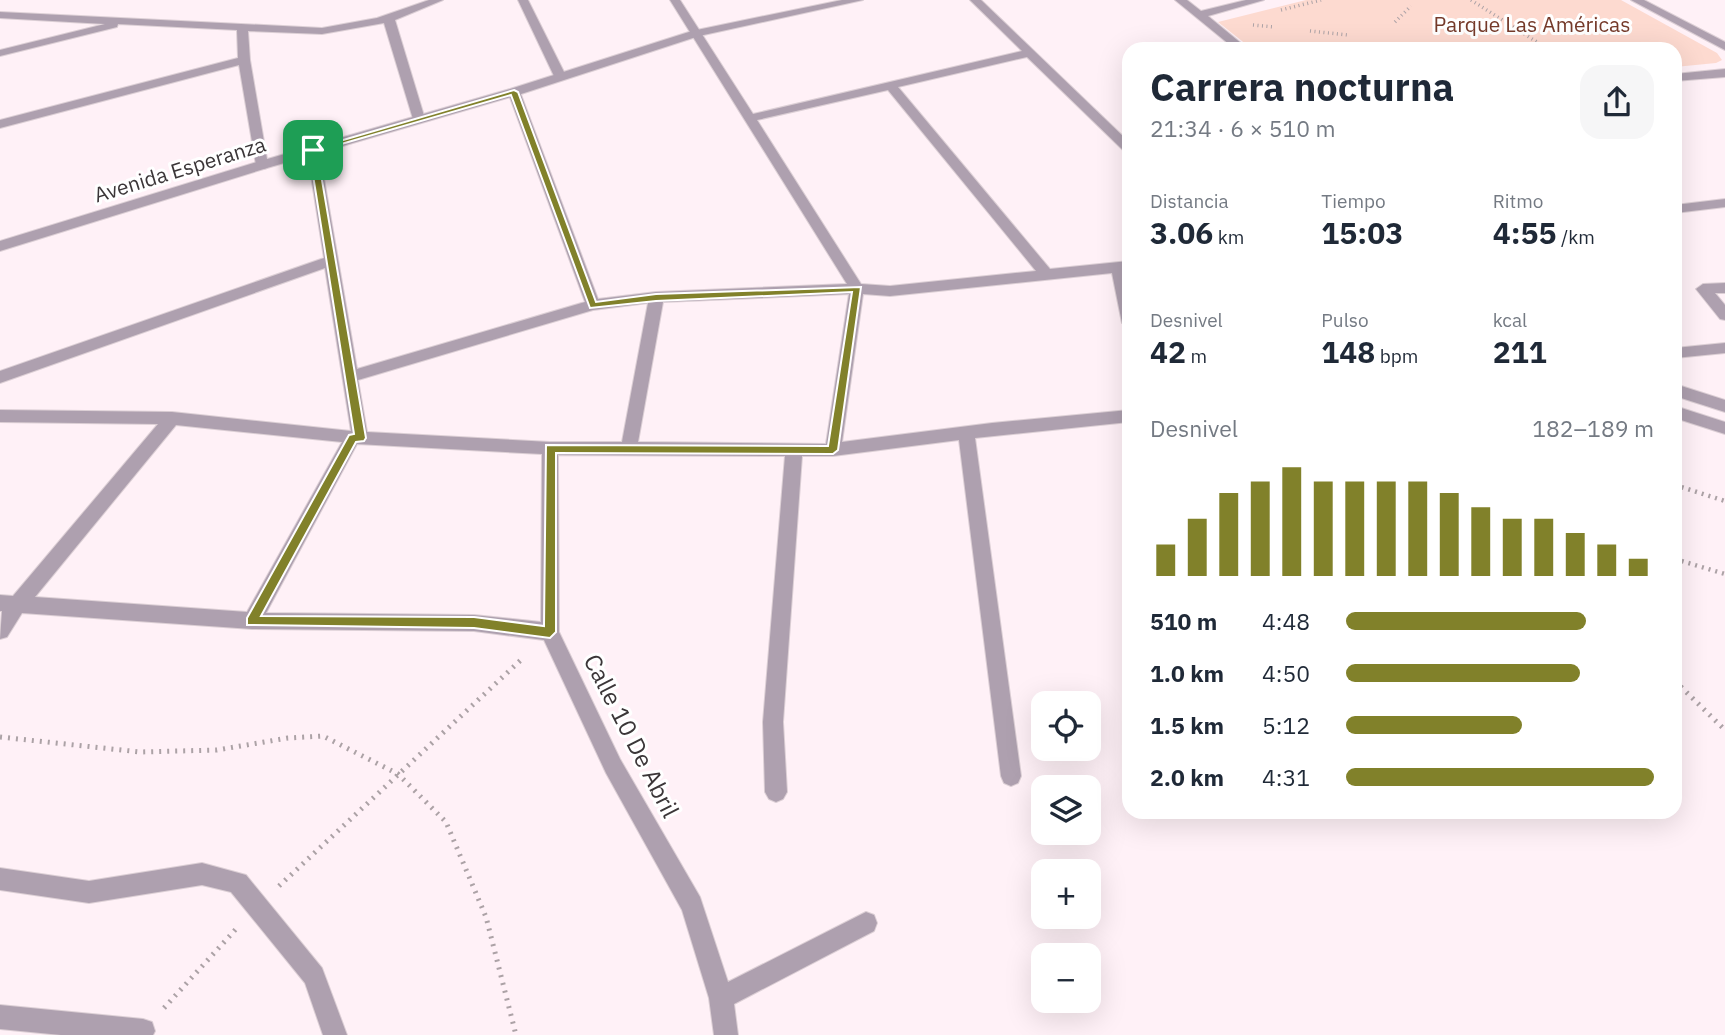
<!DOCTYPE html>
<html lang="es">
<meta charset="utf-8">
<style>
body{margin:0;font-family:"IBM Plex Sans",sans-serif;background:#f6f6f7;color:#1f2937;height:100vh;display:flex;flex-direction:column;font-size:26px;white-space:nowrap}
*{box-sizing:border-box;margin:0}
p{font-size:23px;color:#747a83}
.icon{flex:none;width:38px;height:38px;fill:none;stroke:currentColor;stroke-width:2;stroke-linecap:round;stroke-linejoin:round}
.map{position:relative;flex:1;overflow:hidden}
.details{position:absolute;left:1122px;top:42px;width:560px;height:777px;display:flex;flex-direction:column;background:#fff;border-radius:21px;box-shadow:0 7px 28px #0002}
.details>*{flex:none}
.buttons{position:absolute;left:1031px;top:691px;display:grid;gap:14px}
.buttons a{display:grid;place-items:center;width:70px;height:70px;border-radius:14px;background:#fff;box-shadow:0 7px 28px #0002;font-size:35px}
.pin{position:absolute;display:grid;place-items:center;width:60px;height:60px;color:#fff;margin:-30px;border-radius:14px;box-shadow:0 4px 10px #0006}
.round{display:grid;place-items:center;flex:none;width:74px;height:74px;border-radius:21px;background:#f6f6f7}
.head{display:flex;align-items:center;justify-content:space-between;height:119px;padding:0 28px}
h1{font-size:38px;font-weight:700;line-height:52px}
.figures{display:grid;grid-template-columns:repeat(3,1fr);gap:10px;height:119px;padding:7px 28px}
.figures div{display:grid;align-content:center}
.figures b{font-size:30px;font-weight:700}
.figures small{font-size:19px;font-weight:400}
.figures p{font-size:19px}
.chart{height:196px;padding:14px 28px}
.chart p{display:flex;justify-content:space-between}
.chart svg{width:100%;height:126px;margin-top:7px;stroke:#81812a;stroke-width:6}
ul{padding:0 28px;list-style:none;font-size:23px}
li{display:grid;grid-template-columns:112px 84px 1fr;align-items:center;height:52px}
li i{height:18px;border-radius:9px;background:#81812a}
.map>svg:first-child{display:block}
.green{fill:#fddad0}
.lines{fill:none;stroke-linecap:round;stroke-linejoin:round}
.service-casing{stroke:#dccfd5;stroke-width:2}
.minor-casing{stroke:#dccfd5;stroke-width:2}
.tertiary-casing{stroke:#dccfd5;stroke-width:2}
.path-far2{stroke:#aca2a6;stroke-width:3.5;stroke-dasharray:1 3.5;stroke-linecap:butt}
.path-far1{stroke:#aca2a6;stroke-width:4.5;stroke-dasharray:2 5;stroke-linecap:butt}
.path{stroke:#aca2a6;stroke-width:5;stroke-dasharray:2 6;stroke-linecap:butt}
.service{fill:#aea0af;fill-rule:evenodd}
.minor{fill:#aea0af;fill-rule:evenodd}
.tertiary{fill:#aea0af;fill-rule:evenodd}
.route{fill:#81812a;stroke:#fff;stroke-width:2;fill-rule:evenodd}
.labels{text-anchor:middle;stroke-width:6;stroke-linejoin:round;paint-order:stroke}
.far-park-label{font-size:21px;fill:#753a2a;stroke:#fff}
.far-street-label{font-size:21px;fill:#3b3638;stroke:#fff}
.street-label{font-size:24px;fill:#3b3638;stroke:#fff}
</style>
<div class="map">
<svg width="1725" height="1035" viewBox="0 0 1725 1035">
<rect width="100%" height="100%" fill="#fff1f7"/>
<path class="green" d="M 1306,0 L 1621,0 L 1717,53 L 1722,60 L 1716,63 L 1675,67 L 1675,49 L 1252,49 L 1218,22 Z"/>
<g class="lines">
<defs>
<path id="service" d="M 1725,283 L 1725,293 L 1715,293 L 1725,305 L 1725,320 L 1720,319 L 1696,289 L 1703,284 Z
M 1725,343 L 1725,353 L 1675,358 L 1675,348 Z"/>
<path id="minor" d="M 429,0 L 443,0 L 395,20 L 425,119 L 423,122 L 413,119 L 384,23 L 322,34 L 248,31 L 250,60 L 268,165 L 267,168 L 262,169 L 256,165 L 239,65 L 0,128 L 0,120 L 238,58 L 237,30 L 118,24 L 117,27 L 0,56 L 0,50 L 105,24 L 0,18 L 0,12 L 322,28 L 377,18 Z
M 518,0 L 528,0 L 566,76 L 564,78 L 554,76 Z
M 670,0 L 680,0 L 753,114 L 1022,51 L 970,0 L 981,0 L 1129,142 L 1129,153 L 1125,152 L 1027,57 L 898,87 L 1050,269 L 1129,261 L 1129,271 L 1126,271 L 1129,285 L 1129,328 L 1122,323 L 1112,273 L 890,296 L 863,294 L 842,442 L 992,423 L 1129,410 L 1129,422 L 975,438 L 1021,776 L 1018,783 L 1011,786 L 1004,783 L 1001,776 L 959,440 L 833,456 L 802,456 L 783,722 L 787,792 L 783,799 L 776,802 L 769,799 L 765,792 L 763,722 L 785,456 L 558,455 L 559,632 L 620,759 L 700,897 L 728,982 L 866,912 L 874,915 L 877,923 L 874,931 L 734,1004 L 738,1035 L 714,1035 L 709,998 L 682,910 L 606,773 L 544,640 L 474,631 L 252,629 L 22,613 L 7,637 L 0,639 L 2,611 L 0,611 L 0,595 L 13,596 L 158,424 L 0,422 L 0,410 L 172,412 L 351,431 L 325,268 L 0,383 L 0,371 L 324,258 L 307,150 L 309,147 L 317,147 L 319,150 L 357,369 L 585,302 L 508,92 L 514,88 L 520,92 L 598,299 L 656,292 L 847,284 ZM 888,90 L 1036,271 L 890,286 L 861,284 L 757,120 ZM 849,294 L 826,444 L 638,442 L 663,302 ZM 648,303 L 622,442 L 550,442 L 367,432 L 358,380 L 593,310 ZM 176,425 L 342,442 L 247,612 L 35,597 ZM 357,444 L 542,454 L 541,622 L 474,615 L 266,613 Z
M 1175,0 L 1187,0 L 1201,11 L 1246,0 L 1264,0 L 1208,16 L 1248,49 L 1235,49 Z
M 1631,0 L 1644,0 L 1725,42 L 1725,50 Z
M 1725,69 L 1725,77 L 1675,81 L 1675,74 Z
M 1725,199 L 1725,207 L 1675,213 L 1675,205 Z
M 1675,384 L 1725,400 L 1725,412 L 1675,396 Z
M 1675,406 L 1725,422 L 1725,434 L 1675,418 Z
M 202,863 L 246,875 L 322,968 L 347,1035 L 323,1035 L 305,983 L 231,892 L 202,885 L 89,903 L 0,890 L 0,868 L 89,881 Z
M 0,1005 L 143,1019 L 152,1022 L 155,1031 L 153,1035 L 61,1035 L 0,1029 Z"/>
<path id="tertiary" d="M 842,0 L 863,0 L 699,36 L 518,95 L 267,168 L 0,251 L 0,241 L 257,162 L 510,89 L 692,31 Z"/>
</defs>
<use href="#service" class="service-casing"/>
<use href="#minor" class="minor-casing"/>
<use href="#tertiary" class="tertiary-casing"/>
<path class="path-far2" d="M 1471,0 L 1548,49
M 1281,10 L 1321,0
M 1395,22 L 1411,6
M 1253,25 L 1274,27
M 1310,31 L 1348,35
M 1425,44 L 1454,49"/>
<path class="path-far1" d="M 1675,485 L 1725,501
M 1675,559 L 1725,574"/>
<path class="path" d="M 1675,681 L 1725,730
M 0,737 L 140,752 L 217,750 L 288,738 L 323,736 L 398,774 L 446,822 L 486,917 L 516,1035
M 279,886 L 523,658
M 164,1008 L 236,929"/>
<use href="#service" class="service"/>
<use href="#minor" class="minor"/>
<use href="#tertiary" class="tertiary"/>
</g>
<path class="route" d="M 514,90 L 518,92 L 596,302 L 656,294 L 861,287 L 838,450 L 833,454 L 556,453 L 556,632 L 550,638 L 474,628 L 247,625 L 247,618 L 349,435 L 354,434 L 309,150 ZM 511,95 L 590,308 L 656,301 L 852,292 L 828,446 L 546,445 L 544,626 L 474,617 L 261,616 L 356,442 L 364,441 L 366,438 L 317,151 Z"/>
<g class="labels">
<g class="far-park-label">
<text x="1532" y="32">Parque Las Américas</text>
</g>
<g class="far-street-label">
<text transform="translate(180 170) rotate(-17)" y="7">Avenida Esperanza</text>
</g>
<g class="street-label">
<text transform="translate(631 736) rotate(63)" y="8">Calle 10 De Abril</text>
</g>
</g>
</svg>
<div class="buttons">
<a><svg class="icon" aria-label="locate" viewBox="0 0 24 24"><circle cx="12" cy="12" r="6"/><path d="M12 2v4M12 18v4M2 12h4M18 12h4"/></svg></a>
<a><svg class="icon" aria-label="layers" viewBox="0 0 24 24"><path d="M12 4l9 5-9 5-9-5zM3 14l9 5 9-5"/></svg></a>
<a>+</a>
<a>−</a>
</div>
<div class="pin" style="left:313px;top:150px;background:#1e9e55"><svg class="icon" aria-label="arrive" viewBox="0 0 24 24"><path d="M6 21V4h12l-3 4 3 4H6"/></svg></div>
<section class="details">
<div class="head"><div><h1>Carrera nocturna</h1><p>21:34 · 6 × 510 m</p></div><a class="round"><svg class="icon" aria-label="share" viewBox="0 0 24 24"><path d="M12 15V3M7 8l5-5 5 5M5 13v7h14v-7"/></svg></a></div>
<div class="figures">
<div><p>Distancia</p><b>3.06<small> km</small></b></div>
<div><p>Tiempo</p><b>15:03</b></div>
<div><p>Ritmo</p><b>4:55<small> /km</small></b></div>
</div>
<div class="figures">
<div><p>Desnivel</p><b>42<small> m</small></b></div>
<div><p>Pulso</p><b>148<small> bpm</small></b></div>
<div><p>kcal</p><b>211</b></div>
</div>
<div class="chart"><p><span>Desnivel</span>182–189 m</p>
<svg viewBox="0 0 160 44" preserveAspectRatio="none"><path d="M5 44V33M15 44V24M25 44V15M35 44V11M45 44V6M55 44V11M65 44V11M75 44V11M85 44V11M95 44V15M105 44V20M115 44V24M125 44V24M135 44V29M145 44V33M155 44V38"/></svg>
</div>
<ul>
<li><b>510 m</b>4:48<i style="width:78%"></i></li>
<li><b>1.0 km</b>4:50<i style="width:76%"></i></li>
<li><b>1.5 km</b>5:12<i style="width:57%"></i></li>
<li><b>2.0 km</b>4:31<i style="width:100%"></i></li>
</ul>
</section>
</div>
